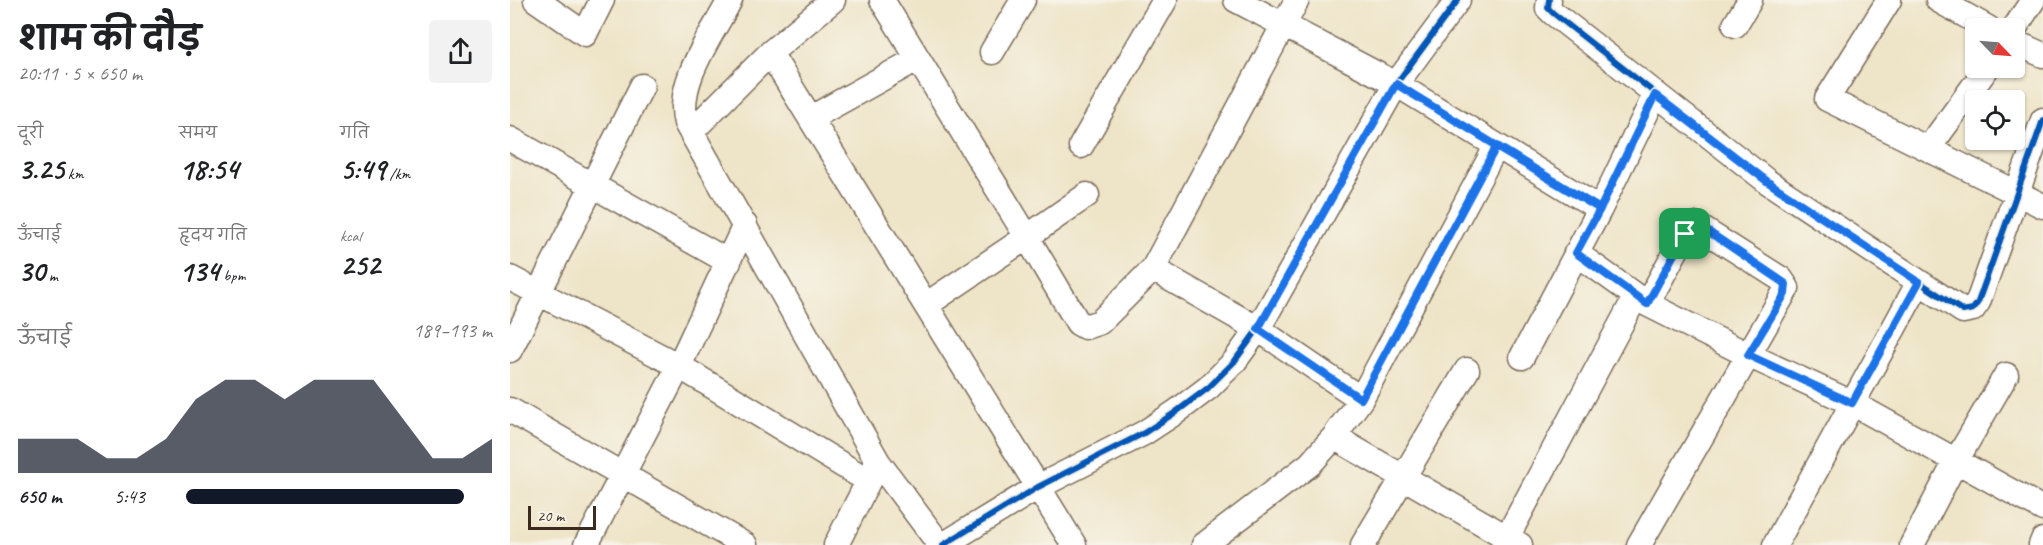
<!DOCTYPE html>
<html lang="hi">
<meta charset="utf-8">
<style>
body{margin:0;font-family:Caveat,"Playpen Sans Deva",sans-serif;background:#f2f2f2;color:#202124;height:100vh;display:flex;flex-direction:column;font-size:22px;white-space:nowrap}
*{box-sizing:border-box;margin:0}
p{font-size:20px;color:#757577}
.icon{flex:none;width:33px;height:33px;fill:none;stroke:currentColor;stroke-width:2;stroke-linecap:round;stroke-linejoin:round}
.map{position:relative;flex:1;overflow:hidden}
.drawer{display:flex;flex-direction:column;background:#fff;width:510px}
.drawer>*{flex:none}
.needle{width:39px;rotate:115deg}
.tools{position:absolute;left:1455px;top:18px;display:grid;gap:12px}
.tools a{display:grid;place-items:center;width:60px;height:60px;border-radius:6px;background:#fff;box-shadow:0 2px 4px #0004;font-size:30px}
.scale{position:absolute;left:18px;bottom:15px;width:68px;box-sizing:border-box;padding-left:6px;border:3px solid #3b2a1e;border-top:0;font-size:16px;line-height:21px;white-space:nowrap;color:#3b2a1e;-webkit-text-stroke:4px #f7f3e8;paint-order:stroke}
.pin{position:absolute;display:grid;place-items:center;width:51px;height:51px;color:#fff;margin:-26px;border-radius:12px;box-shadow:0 3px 9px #0006}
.round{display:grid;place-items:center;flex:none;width:63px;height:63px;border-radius:6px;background:#f2f2f2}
.summary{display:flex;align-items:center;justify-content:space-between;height:102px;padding:0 18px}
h1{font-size:33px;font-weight:700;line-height:45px}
.metrics{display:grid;grid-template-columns:repeat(3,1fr);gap:9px;height:102px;padding:6px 18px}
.metrics div{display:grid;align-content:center}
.metrics b{font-size:30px;font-weight:700}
.metrics small{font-size:16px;font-weight:400}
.metrics p{font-size:16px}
.chart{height:168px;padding:12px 18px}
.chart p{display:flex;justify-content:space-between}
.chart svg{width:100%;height:108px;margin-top:6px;fill:#111827;opacity:.7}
ul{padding:0 18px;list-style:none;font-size:20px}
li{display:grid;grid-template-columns:96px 72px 1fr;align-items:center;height:45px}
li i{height:15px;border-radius:8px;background:#111827}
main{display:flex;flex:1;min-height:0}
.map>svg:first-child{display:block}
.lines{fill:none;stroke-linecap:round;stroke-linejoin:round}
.minor-casing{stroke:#7a6b59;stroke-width:27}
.minor{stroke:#fff;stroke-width:24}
.cycleway-casing{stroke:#f7f3e8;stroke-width:10}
.cycleway{stroke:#0057b8;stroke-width:6}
.route-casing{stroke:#fff;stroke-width:12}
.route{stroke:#1a73e8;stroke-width:8}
</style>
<main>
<section class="drawer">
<div class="summary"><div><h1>शाम की दौड़</h1><p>20:11 · 5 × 650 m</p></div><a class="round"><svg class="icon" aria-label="share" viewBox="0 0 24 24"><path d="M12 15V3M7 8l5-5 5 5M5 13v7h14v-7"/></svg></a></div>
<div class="metrics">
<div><p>दूरी</p><b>3.25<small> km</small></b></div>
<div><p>समय</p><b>18:54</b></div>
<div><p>गति</p><b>5:49<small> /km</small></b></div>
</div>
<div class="metrics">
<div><p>ऊँचाई</p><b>30<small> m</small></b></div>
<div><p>हृदय गति</p><b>134<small> bpm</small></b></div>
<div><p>kcal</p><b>252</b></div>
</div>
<div class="chart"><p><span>ऊँचाई</span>189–193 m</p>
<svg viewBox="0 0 160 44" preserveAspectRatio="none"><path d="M0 44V30L10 30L20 30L30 38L40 38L50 30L60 14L70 6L80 6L90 14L100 6L110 6L120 6L130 22L140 38L150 38L160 30V44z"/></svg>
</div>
<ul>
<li><b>650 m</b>5:43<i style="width:91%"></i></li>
</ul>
</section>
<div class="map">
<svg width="1533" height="545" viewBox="0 0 1533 545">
<rect width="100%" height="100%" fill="#f7f3e8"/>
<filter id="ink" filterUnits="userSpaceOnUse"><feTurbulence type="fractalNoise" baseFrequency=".0167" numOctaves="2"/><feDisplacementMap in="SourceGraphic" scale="12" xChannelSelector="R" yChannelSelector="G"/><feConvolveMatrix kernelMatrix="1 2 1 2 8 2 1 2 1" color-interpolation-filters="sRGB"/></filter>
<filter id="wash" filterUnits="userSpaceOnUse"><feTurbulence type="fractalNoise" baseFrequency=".008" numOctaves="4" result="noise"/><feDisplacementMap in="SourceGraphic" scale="24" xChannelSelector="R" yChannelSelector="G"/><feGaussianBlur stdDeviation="1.35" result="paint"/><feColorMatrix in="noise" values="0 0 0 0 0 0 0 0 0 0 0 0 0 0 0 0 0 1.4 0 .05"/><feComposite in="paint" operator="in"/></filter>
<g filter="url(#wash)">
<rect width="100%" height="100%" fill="#eee4c7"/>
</g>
<g filter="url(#ink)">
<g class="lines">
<defs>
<path id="minor" d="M 26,0 L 75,34 L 92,0
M 220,0 C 202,35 165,83 176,123 L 368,462 L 430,545
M 372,0 L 517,237 L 577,195
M 726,0 L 886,84 L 1090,209
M 1039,0 L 1038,8 L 1043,13 L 1258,182 L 1453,311 L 1463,309 L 1468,302 L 1533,120
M 1379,0 L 1317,99 L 1533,206
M 1428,0 L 1478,28
M 1225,25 L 1240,0
M 1504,29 L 1523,0
M 1504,42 L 1533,55
M 482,52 L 513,0
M 260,53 L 564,545
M 301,118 L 407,59
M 181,132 L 260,53 L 323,0
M 0,139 L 219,262
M 571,146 L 655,0
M 1418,149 L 1477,68
M 1066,253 L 1137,304 L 1238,355 L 1342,403 L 1533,509
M 643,269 L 748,329 L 851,399
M 0,278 L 169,366 L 357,480
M 416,305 L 517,237 L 568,323 L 575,327 L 590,322 L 643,269 L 787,0
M 0,350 L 132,86
M 1012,357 L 1090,209 L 1145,95
M 0,410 L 235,545
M 824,437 L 1010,545
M 76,545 L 169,366 L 235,225
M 326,545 L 366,466
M 433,545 L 528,487 L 634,433 L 666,412 L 698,388 L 724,362 L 748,329 L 886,84 L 948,0
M 694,545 L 800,464 L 824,437 L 851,399 L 986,147
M 853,545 L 957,370
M 993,545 L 1126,296
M 1129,545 L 1277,288 L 1271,279 L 1186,225 L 1175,234 L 1137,304
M 1265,545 L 1409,282
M 1402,545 L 1446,461 L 1496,375
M 1531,545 L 1533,540"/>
</defs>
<use href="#minor" class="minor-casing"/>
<use href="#minor" class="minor"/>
<defs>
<path id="cycleway" d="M 1039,0 L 1038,8 L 1043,13 L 1258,182 L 1453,311 L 1463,309 L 1468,302 L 1533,120
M 433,545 L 528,487 L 634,433 L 666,412 L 698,388 L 724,362 L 748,329 L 886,84 L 948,0"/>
</defs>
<use href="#cycleway" class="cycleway-casing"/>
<use href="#cycleway" class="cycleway"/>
</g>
</g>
<g class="lines" filter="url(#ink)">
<defs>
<path id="route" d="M 1175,234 L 1137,304 L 1066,253 L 1090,209 L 886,84 L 748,329 L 851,399 L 986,147 L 1090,209 L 1145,95 L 1258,182 L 1409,282 L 1342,403 L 1238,355 L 1275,294 L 1276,284 L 1193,228 L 1186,225 L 1175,234"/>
</defs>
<use href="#route" class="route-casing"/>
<use href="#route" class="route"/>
</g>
</svg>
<div class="tools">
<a><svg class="needle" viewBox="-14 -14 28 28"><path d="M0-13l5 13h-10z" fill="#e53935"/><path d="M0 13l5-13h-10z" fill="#757577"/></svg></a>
<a><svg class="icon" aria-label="locate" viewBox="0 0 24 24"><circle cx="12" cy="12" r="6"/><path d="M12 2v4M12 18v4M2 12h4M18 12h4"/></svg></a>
</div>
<div class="scale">20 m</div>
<div class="pin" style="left:1175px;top:234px;background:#1e9e55"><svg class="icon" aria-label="arrive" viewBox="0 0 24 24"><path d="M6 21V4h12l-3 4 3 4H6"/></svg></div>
</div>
</main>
